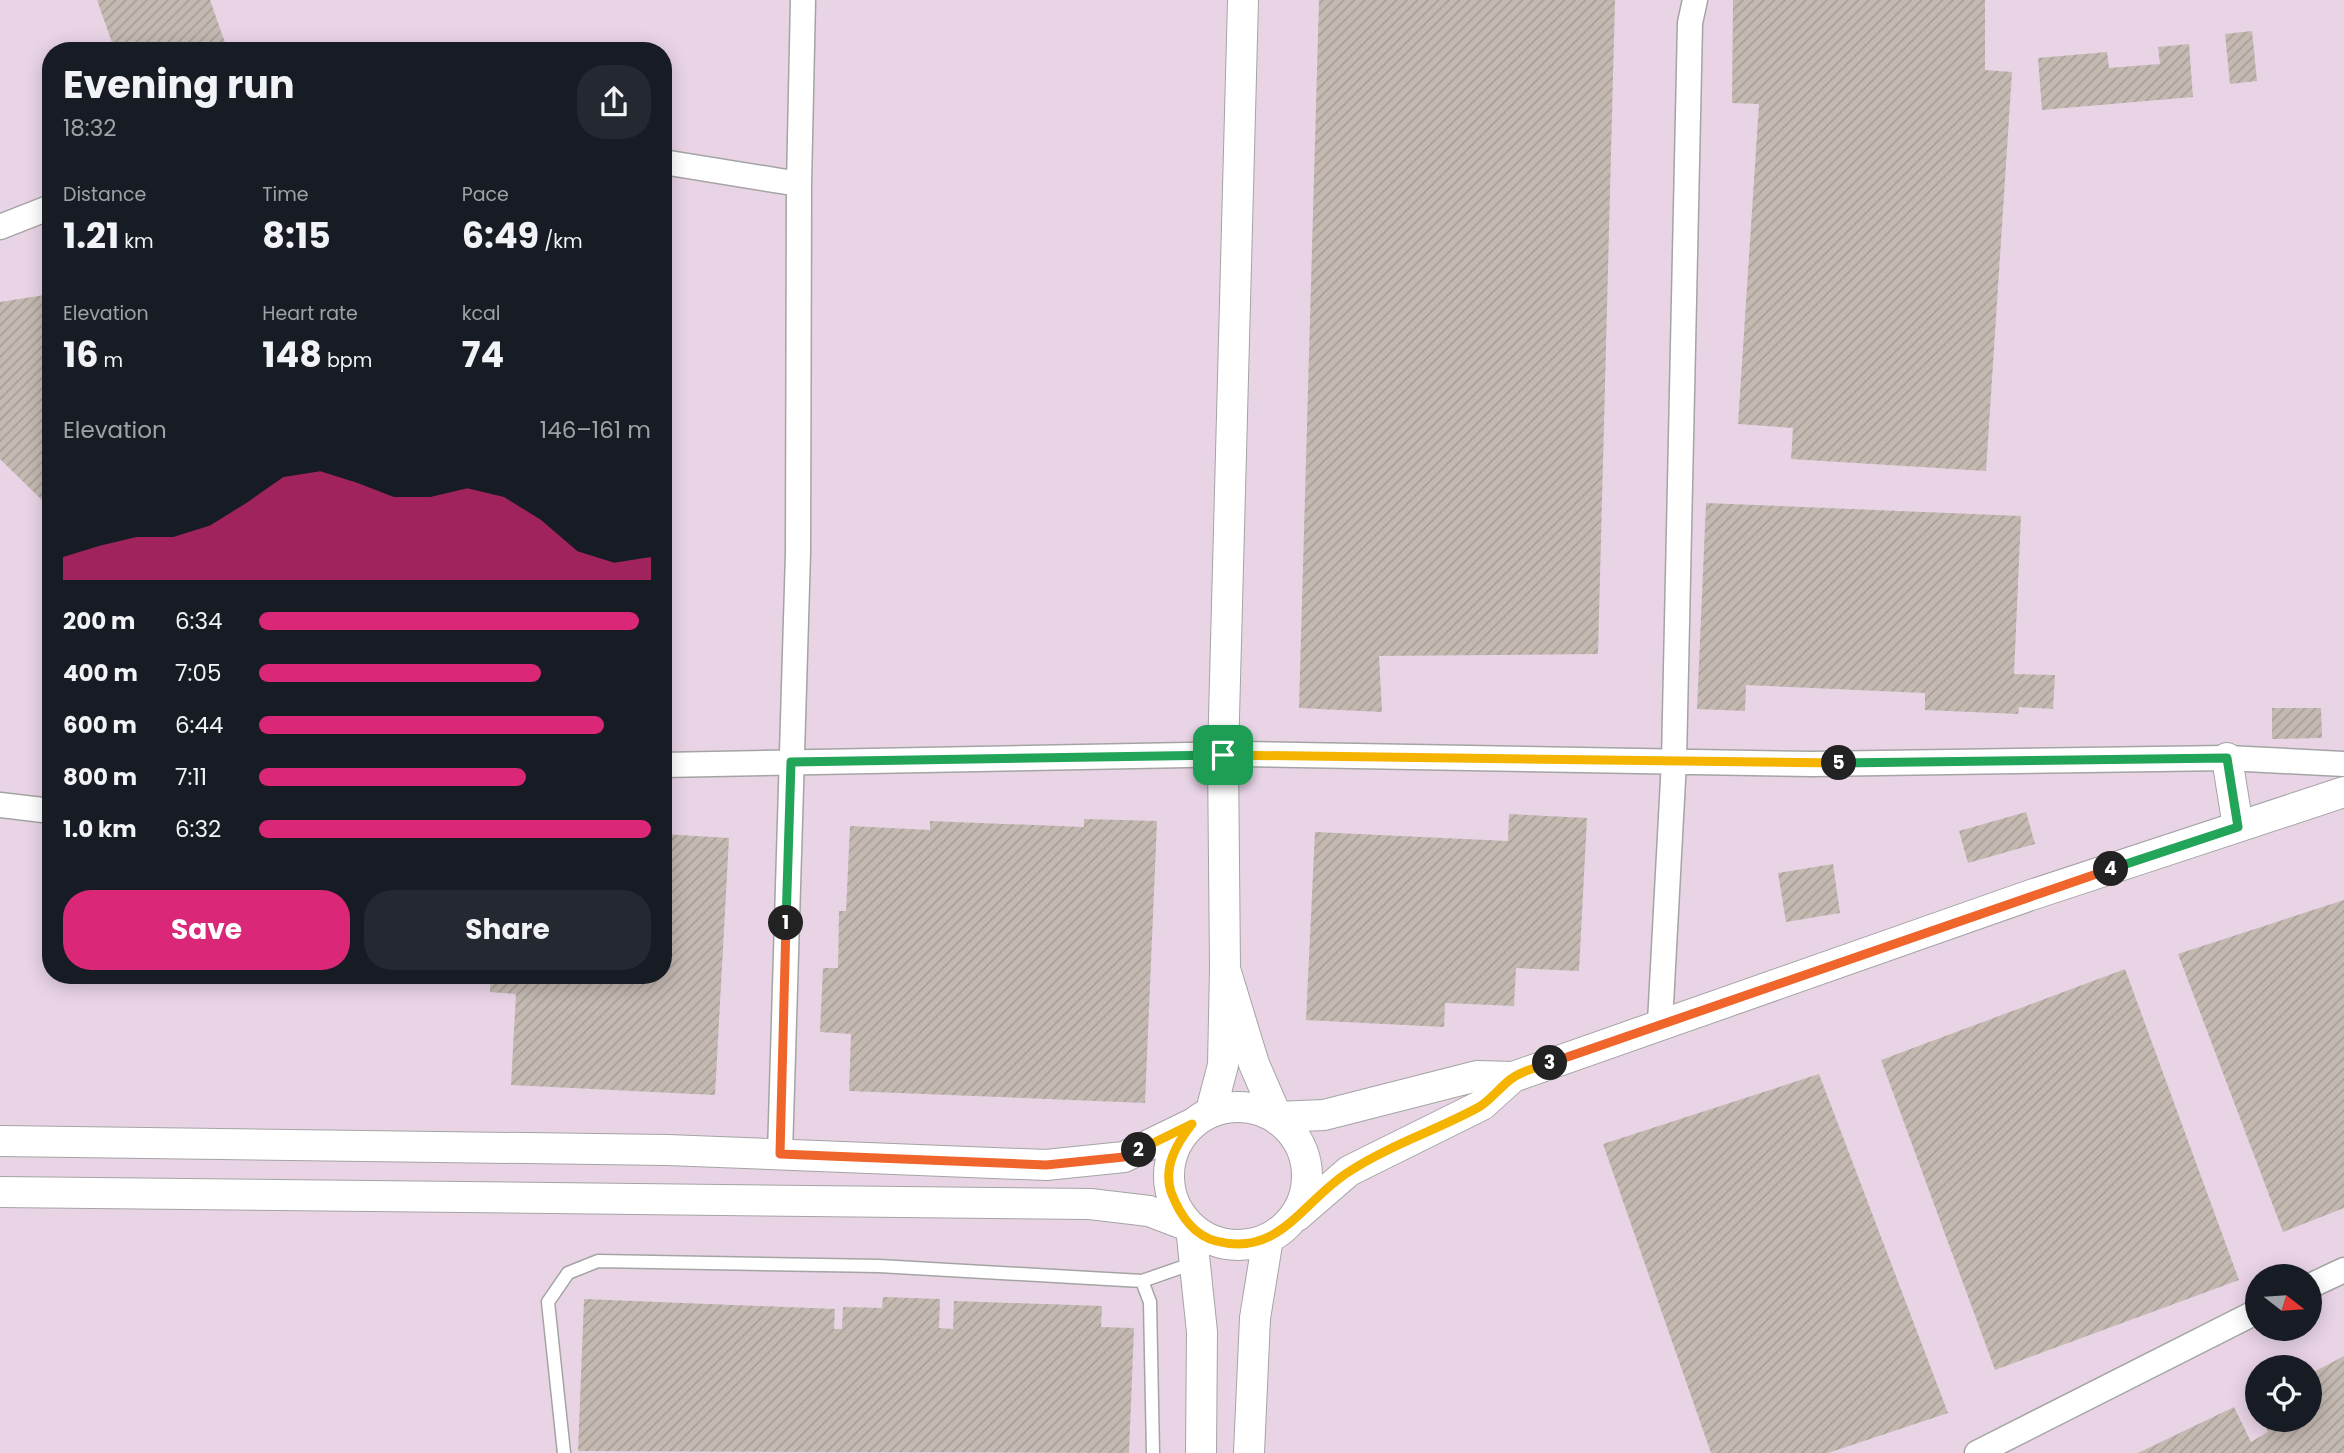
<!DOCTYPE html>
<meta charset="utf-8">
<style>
body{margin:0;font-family:Poppins,sans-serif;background:#242831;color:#f1f3f6;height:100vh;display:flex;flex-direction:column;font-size:26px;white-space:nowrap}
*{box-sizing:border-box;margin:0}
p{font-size:23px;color:#9ea1a6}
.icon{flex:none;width:38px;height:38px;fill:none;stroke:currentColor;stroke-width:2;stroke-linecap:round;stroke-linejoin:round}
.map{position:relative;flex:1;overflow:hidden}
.details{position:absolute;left:42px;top:42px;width:630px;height:942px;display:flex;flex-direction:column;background:#171b24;border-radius:28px;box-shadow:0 4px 18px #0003}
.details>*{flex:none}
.needle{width:46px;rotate:107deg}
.tools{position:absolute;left:2245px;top:1264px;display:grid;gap:14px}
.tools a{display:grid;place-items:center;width:77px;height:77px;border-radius:50%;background:#171b24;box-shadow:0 4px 18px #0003;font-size:35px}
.pin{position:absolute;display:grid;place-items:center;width:60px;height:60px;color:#fff;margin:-30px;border-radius:14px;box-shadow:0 4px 10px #0006}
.km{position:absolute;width:35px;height:35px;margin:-18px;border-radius:50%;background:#222;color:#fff;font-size:19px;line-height:35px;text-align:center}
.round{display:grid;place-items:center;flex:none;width:74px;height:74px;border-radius:28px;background:#242831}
.headline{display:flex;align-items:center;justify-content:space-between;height:119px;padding:0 21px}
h1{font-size:38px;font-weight:700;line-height:52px}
.metrics{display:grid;grid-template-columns:repeat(3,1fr);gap:10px;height:119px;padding:7px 21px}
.metrics div{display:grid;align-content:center}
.metrics b{font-size:35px;font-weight:700}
.metrics small{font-size:19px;font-weight:400}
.metrics p{font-size:19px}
.chart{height:196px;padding:14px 21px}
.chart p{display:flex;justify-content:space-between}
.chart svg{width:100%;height:126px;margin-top:7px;fill:#db2777;opacity:.7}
.button{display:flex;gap:14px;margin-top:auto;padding:14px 21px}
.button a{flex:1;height:80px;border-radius:28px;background:#db2777;color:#fff;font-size:28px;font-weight:700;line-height:80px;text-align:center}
.button a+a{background:#242831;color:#f1f3f6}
ul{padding:0 21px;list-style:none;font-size:23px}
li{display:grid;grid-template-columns:112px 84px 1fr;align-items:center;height:52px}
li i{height:18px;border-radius:9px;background:#db2777}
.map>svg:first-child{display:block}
.industrial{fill:#e9d4e6;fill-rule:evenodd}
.building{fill:url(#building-hatch)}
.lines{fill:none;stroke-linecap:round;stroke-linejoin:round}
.service-casing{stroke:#a4a4a4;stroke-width:15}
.minor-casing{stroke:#a4a4a4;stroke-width:27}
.tertiary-casing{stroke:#a4a4a4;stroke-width:32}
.service{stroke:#fff;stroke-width:12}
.minor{stroke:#fff;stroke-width:24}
.tertiary{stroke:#fff;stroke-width:30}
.split-1-casing{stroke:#fff;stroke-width:14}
.split-2-casing{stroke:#fff;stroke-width:14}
.split-3-casing{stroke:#fff;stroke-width:14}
.split-4-casing{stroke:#fff;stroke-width:14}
.split-5-casing{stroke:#fff;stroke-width:14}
.split-6-casing{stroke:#fff;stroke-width:14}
.split-1{stroke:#22a559;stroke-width:9}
.split-2{stroke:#f0652b;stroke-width:9}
.split-3{stroke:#f5b400;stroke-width:9}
.split-4{stroke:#f0652b;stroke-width:9}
.split-5{stroke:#22a559;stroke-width:9}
.split-6{stroke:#f5b400;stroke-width:9}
</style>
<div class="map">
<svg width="2344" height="1453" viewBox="0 0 2344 1453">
<defs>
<pattern id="building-hatch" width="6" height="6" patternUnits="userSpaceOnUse" patternTransform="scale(1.75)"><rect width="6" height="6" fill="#c4bab2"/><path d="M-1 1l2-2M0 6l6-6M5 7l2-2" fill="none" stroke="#a89f99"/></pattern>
</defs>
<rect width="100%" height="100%" fill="#efebe3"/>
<path class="industrial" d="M 0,0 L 2344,0 L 2344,1453 L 0,1453 ZM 51,51 L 663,51 L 663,975 L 51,975 ZM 2258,1276 L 2310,1276 L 2310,1328 L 2258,1328 ZM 2258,1367 L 2310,1367 L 2310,1419 L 2258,1419 Z"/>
<path class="building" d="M 97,0 L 210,0 L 228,51 L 115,51 Z
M 1319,0 L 1615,0 L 1598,654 L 1379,656 L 1382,712 L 1299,708 Z
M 1733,0 L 1985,0 L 1985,70 L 2012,72 L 1986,471 L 1791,459 L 1793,428 L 1738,424 L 1759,104 L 1732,103 Z
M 2252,31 L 2257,81 L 2230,84 L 2225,34 Z
M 2189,44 L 2193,97 L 2042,110 L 2038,58 L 2107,52 L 2109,68 L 2160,64 L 2158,47 Z
M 51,294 L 51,509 L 0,459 L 0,302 Z
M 1706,503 L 2021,516 L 2014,674 L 2055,675 L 2053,709 L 2019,707 L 2018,714 L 1925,710 L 1925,693 L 1746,685 L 1745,711 L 1697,709 Z
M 2272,708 L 2321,708 L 2322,738 L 2272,739 Z
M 2026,812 L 2035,844 L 1968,863 L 1959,831 Z
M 1509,814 L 1587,818 L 1579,971 L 1516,968 L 1514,1006 L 1445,1003 L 1444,1027 L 1306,1020 L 1315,832 L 1508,841 Z
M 1084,819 L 1157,821 L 1145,1103 L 849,1091 L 851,1034 L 820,1032 L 823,968 L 838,968 L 839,911 L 846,911 L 850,826 L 930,830 L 930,821 L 1084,827 Z
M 663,834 L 729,838 L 715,1095 L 511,1085 L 516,994 L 490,992 L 491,975 L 663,975 Z
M 1833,864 L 1840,913 L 1786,922 L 1778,873 Z
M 2344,900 L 2344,1208 L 2283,1232 L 2178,954 Z
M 2125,969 L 2239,1280 L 1995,1370 L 1881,1060 Z
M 1819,1074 L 1948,1413 L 1828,1453 L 1711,1453 L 1603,1144 Z
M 883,1297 L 940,1299 L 939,1328 L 953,1329 L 954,1301 L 1102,1306 L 1101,1327 L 1134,1328 L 1129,1453 L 578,1451 L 584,1299 L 835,1309 L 834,1329 L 842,1329 L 843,1307 L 882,1308 Z
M 2344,1356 L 2344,1453 L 2138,1453 L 2234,1407 L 2251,1442 L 2268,1432 L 2262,1419 L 2310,1419 L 2310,1374 Z"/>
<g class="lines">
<defs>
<path id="service" d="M 1142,1281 L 1150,1302 L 1153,1453
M 564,1453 L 548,1302 L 568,1273 L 598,1261 L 879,1266 L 1142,1281 L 1194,1263"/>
<path id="minor" d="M 663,162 L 799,184
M 0,227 L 51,207
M 663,765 L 1240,754 L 1812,764 L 2227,758 L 2344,764
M 0,805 L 51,811
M 1660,1023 L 1674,761 L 1690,23 L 1695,0
M 780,1154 L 798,553 L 799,184 L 803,0
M 2310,1286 L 2344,1270
M 1977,1453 L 2258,1311"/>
<path id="tertiary" d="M 2227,758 L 2238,827
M 1225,969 L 1223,755 L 1243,0
M1169 1176a69 69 0 1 1 138 0a69 69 0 1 1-138 0Z
M 1211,1111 L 1223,1065 L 1225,969 L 1254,1064 L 1277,1117 L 1324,1115 L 1477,1076 L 1513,1077 L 2031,895 L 2344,792
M 0,1141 L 667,1150 L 1046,1165 L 1124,1157 L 1192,1124
M 0,1192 L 1090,1204 L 1149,1211 L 1191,1227 L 1202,1332 L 1201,1453
M 1297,1216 L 1349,1171 L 1482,1105 L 1513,1077
M 1249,1453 L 1255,1318 L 1268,1238"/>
</defs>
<use href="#service" class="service-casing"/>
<use href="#minor" class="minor-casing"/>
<use href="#tertiary" class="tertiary-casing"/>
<use href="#service" class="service"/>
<use href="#minor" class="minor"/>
<use href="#tertiary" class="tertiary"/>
</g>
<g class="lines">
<defs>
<path id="split-1" d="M 786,923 L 791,762 L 1223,755"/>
<path id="split-2" d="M 786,923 L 780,1154 L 1046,1165 L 1124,1157 L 1139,1150"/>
<path id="split-3" d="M 1139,1150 L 1192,1124 C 1177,1143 1163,1166 1171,1192 C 1179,1213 1192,1235 1216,1241 C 1280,1258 1303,1200 1350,1171 C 1390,1145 1437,1130 1479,1107 C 1491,1100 1500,1087 1511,1079 C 1521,1071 1538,1067 1550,1063"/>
<path id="split-4" d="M 1550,1063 L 2111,869"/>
<path id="split-5" d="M 1839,763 L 2227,758 L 2238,827 L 2111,869"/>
<path id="split-6" d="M 1223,755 L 1839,763"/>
</defs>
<use href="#split-1" class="split-1-casing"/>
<use href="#split-2" class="split-2-casing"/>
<use href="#split-3" class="split-3-casing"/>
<use href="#split-4" class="split-4-casing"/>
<use href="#split-5" class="split-5-casing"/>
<use href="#split-6" class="split-6-casing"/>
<use href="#split-1" class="split-1"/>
<use href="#split-2" class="split-2"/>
<use href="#split-3" class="split-3"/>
<use href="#split-4" class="split-4"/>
<use href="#split-5" class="split-5"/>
<use href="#split-6" class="split-6"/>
</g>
</svg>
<div class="tools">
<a><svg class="needle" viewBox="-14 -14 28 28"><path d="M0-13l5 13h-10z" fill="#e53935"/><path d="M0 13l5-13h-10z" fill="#9ea1a6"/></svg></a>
<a><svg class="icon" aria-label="locate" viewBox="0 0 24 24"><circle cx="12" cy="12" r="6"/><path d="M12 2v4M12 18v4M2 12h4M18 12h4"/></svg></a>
</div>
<div class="pin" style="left:1223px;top:755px;background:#1e9e55"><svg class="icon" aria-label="arrive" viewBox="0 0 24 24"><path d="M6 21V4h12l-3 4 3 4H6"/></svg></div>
<b class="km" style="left:786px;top:923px">1</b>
<b class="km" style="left:1139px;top:1150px">2</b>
<b class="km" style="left:1550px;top:1063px">3</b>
<b class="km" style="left:2111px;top:869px">4</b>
<b class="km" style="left:1839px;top:763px">5</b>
<section class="details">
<div class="headline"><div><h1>Evening run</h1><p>18:32</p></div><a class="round"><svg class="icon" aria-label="share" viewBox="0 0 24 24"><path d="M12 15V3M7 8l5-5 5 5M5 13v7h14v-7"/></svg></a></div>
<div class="metrics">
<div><p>Distance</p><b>1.21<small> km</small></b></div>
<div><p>Time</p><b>8:15</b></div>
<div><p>Pace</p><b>6:49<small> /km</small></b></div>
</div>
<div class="metrics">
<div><p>Elevation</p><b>16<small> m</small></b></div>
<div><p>Heart rate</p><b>148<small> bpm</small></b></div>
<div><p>kcal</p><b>74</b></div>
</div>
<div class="chart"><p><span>Elevation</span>146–161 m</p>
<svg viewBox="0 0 160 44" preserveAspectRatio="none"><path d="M0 44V36L10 32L20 29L30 29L40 25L50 17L60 8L70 6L80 10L90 15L100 15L110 12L120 15L130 23L140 34L150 38L160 36V44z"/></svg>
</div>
<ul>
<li><b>200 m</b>6:34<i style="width:97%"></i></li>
<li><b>400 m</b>7:05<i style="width:72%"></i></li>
<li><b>600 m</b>6:44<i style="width:88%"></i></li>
<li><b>800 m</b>7:11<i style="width:68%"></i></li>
<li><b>1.0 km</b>6:32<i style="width:100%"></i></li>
</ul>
<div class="button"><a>Save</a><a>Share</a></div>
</section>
</div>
